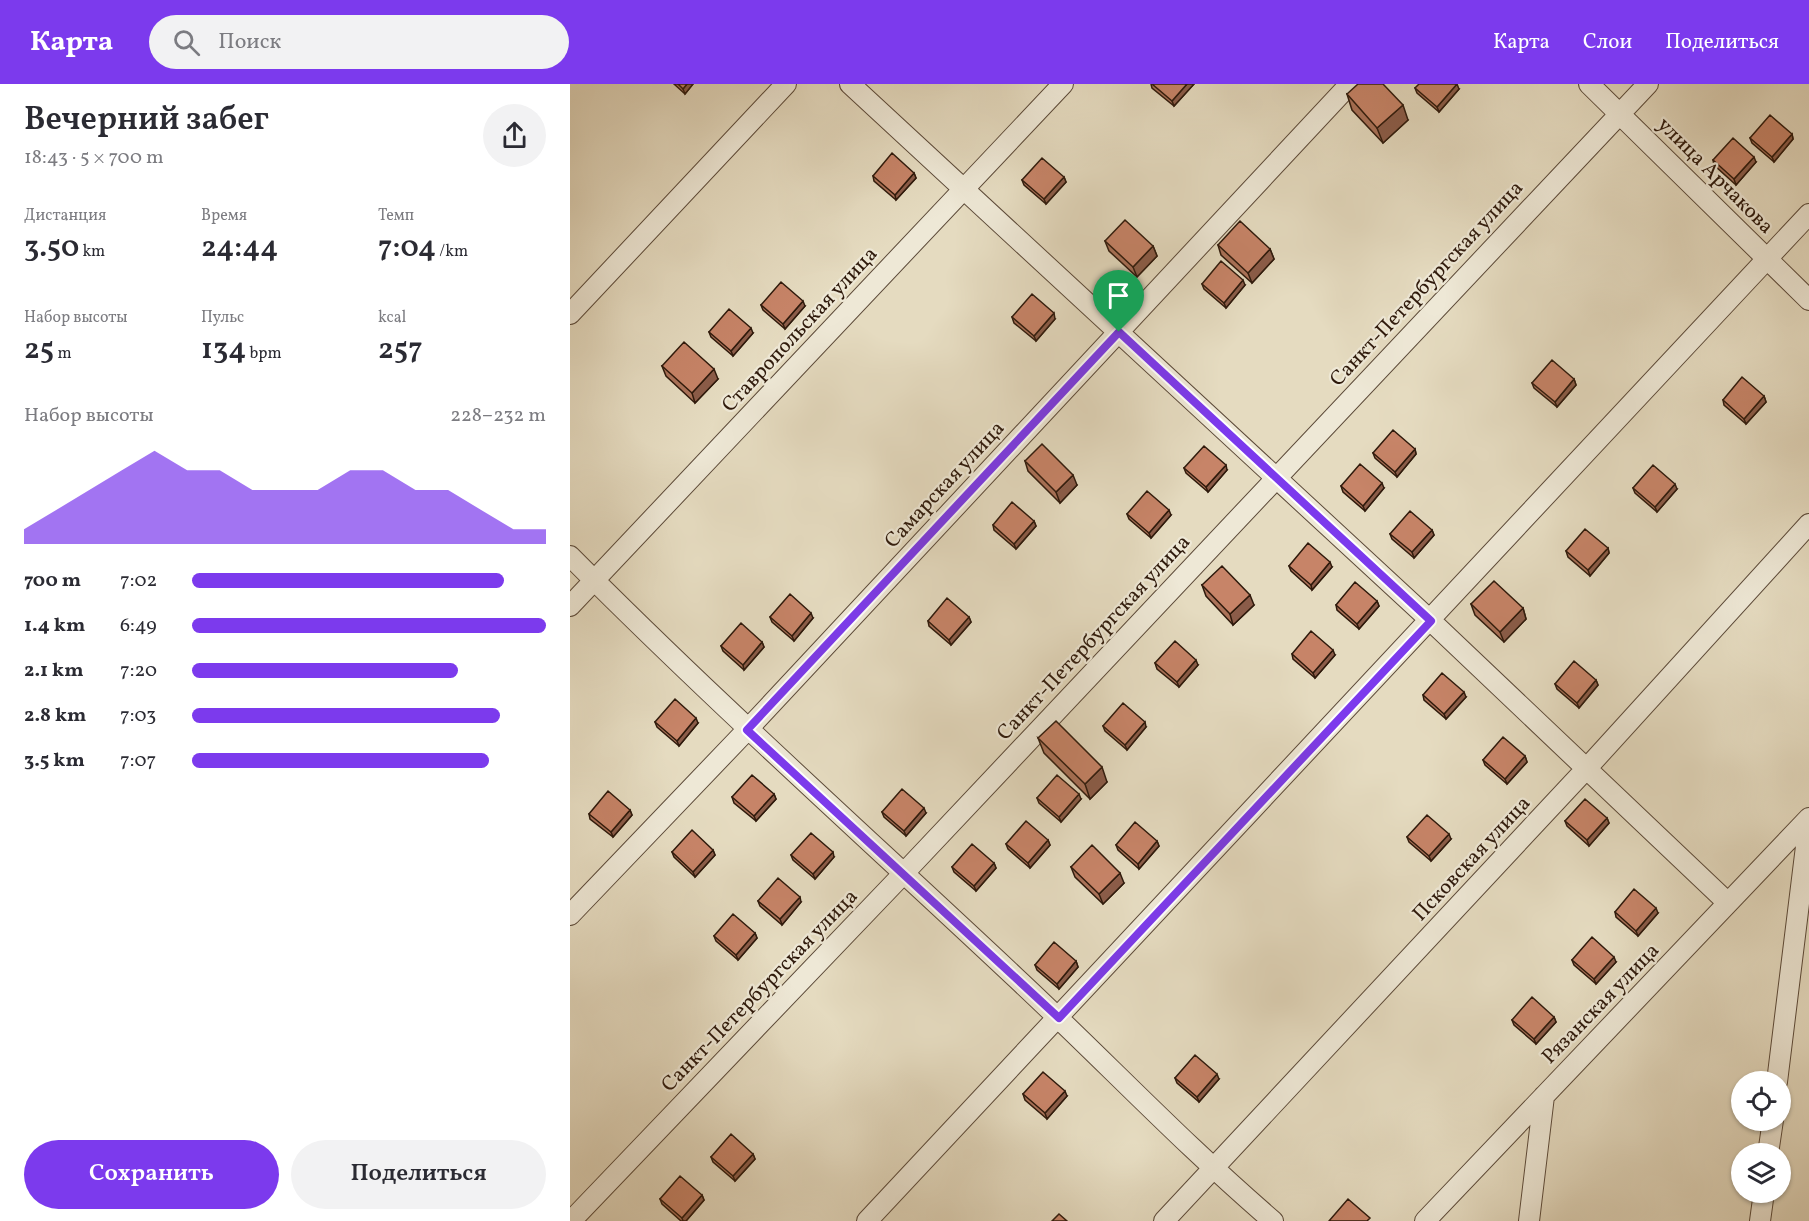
<!DOCTYPE html>
<html lang="ru">
<meta charset="utf-8">
<style>
body{margin:0;font-family:Vollkorn,serif;background:#f2f2f3;color:#2b2b33;height:100vh;display:flex;flex-direction:column;font-size:22px;white-space:nowrap}
*{box-sizing:border-box;margin:0}
p{font-size:20px;color:#7c7c81}
.icon{flex:none;width:33px;height:33px;fill:none;stroke:currentColor;stroke-width:2;stroke-linecap:round;stroke-linejoin:round}
.map{position:relative;flex:1;overflow:hidden}
.side{display:flex;flex-direction:column;background:#fff;width:570px}
.side>*{flex:none}
.fabs{position:absolute;left:1161px;top:987px;display:grid;gap:12px}
.fabs a{display:grid;place-items:center;width:60px;height:60px;border-radius:50%;background:#fff;box-shadow:0 2px 4px #0004;font-size:30px}
.pin{position:absolute;display:grid;place-items:center;width:51px;height:51px;color:#fff;margin:-62px -26px;border-radius:50% 50% 50% 0;rotate:-45deg;box-shadow:0 0 6px #0007}
.pin .icon{rotate:45deg}
.round{display:grid;place-items:center;flex:none;width:63px;height:63px;border-radius:32px;background:#f2f2f3}
.overview{display:flex;align-items:center;justify-content:space-between;height:102px;padding:0 24px}
h1{font-size:33px;font-weight:600;line-height:45px}
.metrics{display:grid;grid-template-columns:repeat(3,1fr);gap:9px;height:102px;padding:6px 24px}
.metrics div{display:grid;align-content:center}
.metrics b{font-size:30px;font-weight:600}
.metrics small{font-size:16px;font-weight:400}
.metrics p{font-size:16px}
.chart{height:168px;padding:12px 24px}
.chart p{display:flex;justify-content:space-between}
.chart svg{width:100%;height:108px;margin-top:6px;fill:#7c3aed;opacity:.7}
.primary-button{display:flex;gap:12px;margin-top:auto;padding:12px 24px}
.primary-button a{flex:1;height:69px;border-radius:36px;background:#7c3aed;color:#fff;font-size:24px;font-weight:600;line-height:69px;text-align:center}
.primary-button a+a{background:#f2f2f3;color:#2b2b33}
ul{padding:0 24px;list-style:none;font-size:20px}
li{display:grid;grid-template-columns:96px 72px 1fr;align-items:center;height:45px}
li i{height:15px;border-radius:8px;background:#7c3aed}
header{display:flex;align-items:center;gap:36px;box-sizing:border-box;height:84px;padding:0 30px;background:#7c3aed;color:#fff}
header strong{font-size:28px}
nav{display:flex;gap:33px;margin-inline-start:auto;font-size:21px}
.search{width:420px;height:54px;background:#f2f2f3;display:flex;align-items:center;gap:15px;box-sizing:border-box;padding:0 21px;border-radius:33px;color:#7c7c81;font-size:22px}
main{display:flex;flex:1;min-height:0}
.map>svg:first-child{display:block}
.lines{fill:none;stroke-linecap:round;stroke-linejoin:round}
.minor-casing{stroke:#5c4a39;stroke-width:22}
.minor{stroke:#eee8d6;stroke-width:20}
.wall{fill:#ab7259;stroke:#2f1a0c;stroke-width:1.5}
.shaded-wall{fill:#8b5c49;stroke:#2f1a0c;stroke-width:1.5}
.building{fill:#c78468;stroke:#2f1a0c;stroke-width:1.5}
.route-casing{stroke:#fff;stroke-width:12}
.route{stroke:#7c3aed;stroke-width:8}
.labels{text-anchor:middle;stroke-width:4.5;stroke-linejoin:round;paint-order:stroke}
.street-label{font-size:21px;fill:#2f1a0c;stroke:#eee8d6}
</style>
<header>
<strong>Карта</strong>
<div class="search"><svg class="icon" aria-label="search" viewBox="0 0 24 24"><circle cx="10" cy="10" r="6"/><path d="M15 15l6 6"/></svg>Поиск</div>
<nav><a>Карта</a><a>Слои</a><a>Поделиться</a></nav>
</header>
<main>
<section class="side">
<div class="overview"><div><h1>Вечерний забег</h1><p>18:43 · 5 × 700 m</p></div><a class="round"><svg class="icon" aria-label="share" viewBox="0 0 24 24"><path d="M12 15V3M7 8l5-5 5 5M5 13v7h14v-7"/></svg></a></div>
<div class="metrics">
<div><p>Дистанция</p><b>3.50<small> km</small></b></div>
<div><p>Время</p><b>24:44</b></div>
<div><p>Темп</p><b>7:04<small> /km</small></b></div>
</div>
<div class="metrics">
<div><p>Набор высоты</p><b>25<small> m</small></b></div>
<div><p>Пульс</p><b>134<small> bpm</small></b></div>
<div><p>kcal</p><b>257</b></div>
</div>
<div class="chart"><p><span>Набор высоты</span>228–232 m</p>
<svg viewBox="0 0 160 44" preserveAspectRatio="none"><path d="M0 44V38L10 30L20 22L30 14L40 6L50 14L60 14L70 22L80 22L90 22L100 14L110 14L120 22L130 22L140 30L150 38L160 38V44z"/></svg>
</div>
<ul>
<li><b>700 m</b>7:02<i style="width:88%"></i></li>
<li><b>1.4 km</b>6:49<i style="width:100%"></i></li>
<li><b>2.1 km</b>7:20<i style="width:75%"></i></li>
<li><b>2.8 km</b>7:03<i style="width:87%"></i></li>
<li><b>3.5 km</b>7:07<i style="width:84%"></i></li>
</ul>
<div class="primary-button"><a>Сохранить</a><a>Поделиться</a></div>
</section>
<div class="map">
<svg width="1239" height="1137" viewBox="0 0 1239 1137">
<rect width="100%" height="100%" fill="#e5dbc0"/>
<filter id="stains"><feTurbulence type="fractalNoise" baseFrequency=".00333" numOctaves="4"/><feColorMatrix values="0 0 0 0 .2 0 0 0 0 .09 0 0 0 0 .02 0 0 0 .5 -.17"/></filter>
<radialGradient id="worn" r=".72"><stop offset=".6" stop-color="#630" stop-opacity="0"/><stop offset="1" stop-color="#630" stop-opacity=".3"/></radialGradient>
<g class="lines">
<defs>
<path id="minor" d="M 280,0 L 861,537 L 1158,819
M 1019,0 L 1239,216
M 0,230 L 216,0
M 0,472 C 144,617 296,753 445,893 C 532,974 613,1060 703,1137
M 0,522 L 493,0
M 0,831 L 177,646 L 780,0
M 1207,998 L 1239,738
M 1198,1070 L 1203,1036
M 1,1137 L 334,789 L 1078,0
M 297,1137 L 1239,130
M 594,1137 L 1017,684 L 1239,440
M 855,1137 L 1239,734
M 959,1137 L 974,1012
M 1190,1137 L 1194,1108"/>
</defs>
<use href="#minor" class="minor-casing"/>
<use href="#minor" class="minor"/>
</g>
<path class="wall" d="M 104,0 L 123,0 L 115,10 Z
M 581,0 L 624,0 L 604,22 L 582,4 Z
M 845,4 L 889,5 L 869,28 L 847,9 Z
M 777,10 L 838,36 L 813,59 L 782,26 Z
M 1222,50 L 1223,55 L 1204,78 L 1182,59 L 1180,54 Z
M 1143,76 L 1186,78 L 1166,101 L 1144,81 Z
M 344,89 L 346,94 L 326,116 L 304,97 L 303,92 Z
M 494,93 L 496,98 L 476,120 L 454,101 L 452,96 Z
M 535,157 L 583,162 L 587,172 L 567,193 L 539,167 Z
M 648,161 L 700,165 L 704,175 L 682,199 L 651,171 Z
M 632,200 L 675,201 L 656,224 L 634,205 Z
M 191,221 L 235,222 L 215,245 L 193,226 Z
M 442,233 L 485,235 L 466,257 L 444,239 Z
M 139,248 L 183,249 L 163,272 L 141,253 Z
M 92,282 L 148,295 L 125,319 L 96,292 Z
M 1004,295 L 1006,301 L 987,323 L 964,304 L 962,299 Z
M 1194,312 L 1196,318 L 1176,340 L 1154,321 L 1153,316 Z
M 845,365 L 846,370 L 827,393 L 805,374 L 803,369 Z
M 455,377 L 507,401 L 490,419 L 458,387 Z
M 614,384 L 657,386 L 638,408 L 616,389 Z
M 771,402 L 814,404 L 795,427 L 773,408 Z
M 1063,404 L 1107,405 L 1087,428 L 1065,409 Z
M 557,430 L 601,431 L 581,454 L 559,435 Z
M 464,437 L 466,442 L 446,465 L 424,446 L 423,441 Z
M 862,446 L 864,451 L 844,474 L 822,455 L 820,450 Z
M 1038,464 L 1039,469 L 1020,492 L 998,473 L 996,467 Z
M 719,482 L 762,483 L 742,506 L 721,487 Z
M 632,501 L 684,521 L 663,541 L 636,512 Z
M 807,517 L 809,522 L 789,545 L 767,526 L 766,521 Z
M 901,520 L 953,524 L 956,535 L 934,558 L 905,531 Z
M 200,533 L 243,534 L 224,557 L 202,538 Z
M 399,533 L 401,538 L 381,561 L 359,542 L 358,537 Z
M 192,558 L 194,563 L 174,586 L 153,567 L 151,562 Z
M 722,570 L 765,571 L 745,594 L 723,575 Z
M 585,579 L 628,581 L 609,603 L 587,585 Z
M 1026,596 L 1028,601 L 1009,624 L 987,605 L 985,600 Z
M 853,611 L 896,613 L 876,635 L 854,616 Z
M 85,638 L 128,639 L 109,662 L 87,643 Z
M 533,642 L 576,643 L 557,666 L 535,647 Z
M 468,654 L 537,698 L 520,715 L 474,669 Z
M 955,672 L 957,678 L 937,700 L 915,681 L 913,676 Z
M 204,710 L 206,715 L 186,737 L 164,719 L 162,713 Z
M 467,714 L 511,715 L 491,738 L 469,719 Z
M 60,726 L 62,731 L 43,753 L 20,735 L 19,730 Z
M 312,728 L 356,729 L 336,752 L 314,733 Z
M 1037,734 L 1039,739 L 1019,762 L 997,742 L 995,737 Z
M 837,753 L 881,755 L 861,777 L 839,758 Z
M 478,756 L 480,761 L 460,784 L 438,765 L 436,760 Z
M 587,757 L 589,762 L 569,785 L 548,766 L 546,761 Z
M 143,766 L 145,771 L 125,793 L 104,773 L 102,768 Z
M 221,771 L 264,773 L 245,795 L 223,776 Z
M 424,779 L 426,784 L 406,807 L 384,788 L 382,783 Z
M 501,783 L 554,799 L 533,820 L 505,793 Z
M 188,817 L 231,818 L 212,841 L 190,822 Z
M 1045,828 L 1088,829 L 1068,852 L 1046,833 Z
M 185,849 L 187,854 L 168,876 L 146,857 L 144,852 Z
M 1002,876 L 1046,878 L 1026,900 L 1004,881 Z
M 506,877 L 508,883 L 489,905 L 467,886 L 465,881 Z
M 984,933 L 986,938 L 966,960 L 944,941 L 942,936 Z
M 605,994 L 649,995 L 629,1018 L 607,999 Z
M 453,1010 L 497,1012 L 477,1035 L 455,1016 Z
M 183,1070 L 185,1075 L 165,1097 L 143,1078 L 141,1073 Z
M 132,1111 L 134,1116 L 116,1137 L 111,1137 L 92,1120 L 90,1115 Z"/>
<path class="shaded-wall" d="M 117,0 L 123,0 L 115,10 L 113,5 Z
M 617,0 L 624,0 L 604,22 L 602,17 Z
M 887,0 L 889,5 L 869,28 L 867,23 Z
M 833,21 L 838,36 L 813,59 L 807,44 Z
M 1222,50 L 1223,55 L 1204,78 L 1202,73 Z
M 1184,73 L 1186,78 L 1166,101 L 1164,95 Z
M 344,89 L 346,94 L 326,116 L 325,111 Z
M 494,93 L 496,98 L 476,120 L 474,115 Z
M 583,162 L 587,172 L 567,193 L 563,183 Z
M 700,165 L 704,175 L 682,199 L 678,189 Z
M 673,196 L 675,201 L 656,224 L 654,219 Z
M 233,217 L 235,222 L 215,245 L 213,240 Z
M 484,229 L 485,235 L 466,257 L 464,252 Z
M 181,244 L 183,249 L 163,272 L 161,267 Z
M 144,285 L 148,295 L 125,319 L 122,309 Z
M 1004,295 L 1006,301 L 987,323 L 985,318 Z
M 1194,312 L 1196,318 L 1176,340 L 1174,335 Z
M 845,365 L 846,370 L 827,393 L 825,388 Z
M 656,381 L 657,386 L 638,408 L 636,403 Z
M 503,391 L 507,401 L 490,419 L 486,408 Z
M 812,399 L 814,404 L 795,427 L 793,422 Z
M 1105,400 L 1107,405 L 1087,428 L 1085,423 Z
M 599,426 L 601,431 L 581,454 L 579,449 Z
M 464,437 L 466,442 L 446,465 L 444,460 Z
M 862,446 L 864,451 L 844,474 L 842,468 Z
M 1038,464 L 1039,469 L 1020,492 L 1018,486 Z
M 760,478 L 762,483 L 742,506 L 741,501 Z
M 680,511 L 684,521 L 663,541 L 660,530 Z
M 807,517 L 809,522 L 789,545 L 787,540 Z
M 953,524 L 956,535 L 934,558 L 930,548 Z
M 241,529 L 243,534 L 224,557 L 222,552 Z
M 399,533 L 401,538 L 381,561 L 379,556 Z
M 192,558 L 194,563 L 174,586 L 173,581 Z
M 763,566 L 765,571 L 745,594 L 743,589 Z
M 626,576 L 628,581 L 609,603 L 607,598 Z
M 1026,596 L 1028,601 L 1009,624 L 1007,619 Z
M 894,608 L 896,613 L 876,635 L 874,630 Z
M 126,634 L 128,639 L 109,662 L 107,657 Z
M 575,638 L 576,643 L 557,666 L 555,661 Z
M 955,672 L 957,678 L 937,700 L 935,695 Z
M 532,683 L 537,698 L 520,715 L 515,700 Z
M 204,710 L 206,715 L 186,737 L 184,732 Z
M 509,710 L 511,715 L 491,738 L 489,733 Z
M 354,724 L 356,729 L 336,752 L 334,747 Z
M 60,726 L 62,731 L 43,753 L 41,748 Z
M 1037,734 L 1039,739 L 1019,762 L 1017,756 Z
M 879,750 L 881,755 L 861,777 L 859,772 Z
M 478,756 L 480,761 L 460,784 L 458,779 Z
M 587,757 L 589,762 L 569,785 L 568,780 Z
M 143,766 L 145,771 L 125,793 L 123,788 Z
M 263,768 L 264,773 L 245,795 L 243,790 Z
M 424,779 L 426,784 L 406,807 L 404,802 Z
M 550,789 L 554,799 L 533,820 L 529,810 Z
M 230,813 L 231,818 L 212,841 L 210,835 Z
M 1086,824 L 1088,829 L 1068,852 L 1066,847 Z
M 185,849 L 187,854 L 168,876 L 166,871 Z
M 1044,873 L 1046,878 L 1026,900 L 1024,895 Z
M 506,877 L 508,883 L 489,905 L 487,900 Z
M 984,933 L 986,938 L 966,960 L 964,955 Z
M 647,990 L 649,995 L 629,1018 L 627,1013 Z
M 495,1007 L 497,1012 L 477,1035 L 475,1029 Z
M 183,1070 L 185,1075 L 165,1097 L 163,1092 Z
M 132,1111 L 134,1116 L 116,1137 L 113,1137 L 112,1134 Z"/>
<path class="building" d="M 108,0 L 117,0 L 113,5 Z
M 582,0 L 617,0 L 602,17 Z
M 788,0 L 813,0 L 833,21 L 807,44 L 777,10 Z
M 849,0 L 887,0 L 867,23 L 845,4 Z
M 1200,31 L 1222,50 L 1202,73 L 1180,54 Z
M 1163,54 L 1184,73 L 1164,95 L 1143,76 Z
M 322,69 L 344,89 L 325,111 L 303,92 Z
M 472,74 L 494,93 L 474,115 L 452,96 Z
M 555,136 L 583,162 L 563,183 L 535,157 Z
M 670,137 L 700,165 L 678,189 L 648,161 Z
M 651,177 L 673,196 L 654,219 L 632,200 Z
M 211,198 L 233,217 L 213,240 L 191,221 Z
M 462,210 L 484,229 L 464,252 L 442,233 Z
M 159,225 L 181,244 L 161,267 L 139,248 Z
M 114,258 L 144,285 L 122,309 L 92,282 Z
M 982,276 L 1004,295 L 985,318 L 962,299 Z
M 1172,293 L 1194,312 L 1174,335 L 1153,316 Z
M 823,346 L 845,365 L 825,388 L 803,369 Z
M 472,360 L 503,391 L 486,408 L 455,377 Z
M 634,362 L 656,381 L 636,403 L 614,384 Z
M 790,380 L 812,399 L 793,422 L 771,402 Z
M 1083,381 L 1105,400 L 1085,423 L 1063,404 Z
M 577,407 L 599,426 L 579,449 L 557,430 Z
M 442,418 L 464,437 L 444,460 L 423,441 Z
M 840,427 L 862,446 L 842,468 L 820,450 Z
M 1015,445 L 1038,464 L 1018,486 L 996,467 Z
M 738,459 L 760,478 L 741,501 L 719,482 Z
M 652,482 L 680,511 L 660,530 L 632,501 Z
M 924,497 L 953,524 L 930,548 L 901,520 Z
M 785,498 L 807,517 L 787,540 L 766,521 Z
M 220,510 L 241,529 L 222,552 L 200,533 Z
M 377,514 L 399,533 L 379,556 L 358,537 Z
M 171,539 L 192,558 L 173,581 L 151,562 Z
M 741,547 L 763,566 L 743,589 L 722,570 Z
M 605,557 L 626,576 L 607,598 L 585,579 Z
M 1004,577 L 1026,596 L 1007,619 L 985,600 Z
M 872,589 L 894,608 L 874,630 L 853,611 Z
M 105,615 L 126,634 L 107,657 L 85,638 Z
M 553,619 L 575,638 L 555,661 L 533,642 Z
M 486,637 L 532,683 L 515,700 L 468,654 Z
M 933,653 L 955,672 L 935,695 L 913,676 Z
M 182,691 L 204,710 L 184,732 L 162,713 Z
M 487,691 L 509,710 L 489,733 L 467,714 Z
M 332,705 L 354,724 L 334,747 L 312,728 Z
M 38,707 L 60,726 L 41,748 L 19,730 Z
M 1015,715 L 1037,734 L 1017,756 L 995,737 Z
M 857,731 L 879,750 L 859,772 L 837,753 Z
M 456,737 L 478,756 L 458,779 L 436,760 Z
M 565,738 L 587,757 L 568,780 L 546,761 Z
M 122,746 L 143,766 L 123,788 L 102,768 Z
M 241,749 L 263,768 L 243,790 L 221,771 Z
M 402,760 L 424,779 L 404,802 L 382,783 Z
M 522,761 L 550,789 L 529,810 L 501,783 Z
M 208,794 L 230,813 L 210,835 L 188,817 Z
M 1064,805 L 1086,824 L 1066,847 L 1045,828 Z
M 163,830 L 185,849 L 166,871 L 144,852 Z
M 1022,853 L 1044,873 L 1024,895 L 1002,876 Z
M 484,858 L 506,877 L 487,900 L 465,881 Z
M 962,913 L 984,933 L 964,955 L 942,936 Z
M 625,971 L 647,990 L 627,1013 L 605,994 Z
M 473,988 L 495,1007 L 475,1029 L 453,1010 Z
M 161,1050 L 183,1070 L 163,1092 L 141,1073 Z
M 110,1092 L 132,1111 L 112,1134 L 90,1115 Z
M 778,1115 L 800,1134 L 797,1137 L 759,1137 Z
M 489,1130 L 497,1137 L 482,1137 Z"/>
<g class="lines">
<defs>
<path id="route" d="M 549,248 L 861,537 L 489,934 L 177,646 Z"/>
</defs>
<use href="#route" class="route-casing"/>
<use href="#route" class="route"/>
</g>
<g class="labels">
<g class="street-label">
<text transform="translate(1146 91) rotate(45)" y="7">улица Арчакова</text>
<text transform="translate(856 199) rotate(-47)" y="7">Санкт-Петербургская улица</text>
<text transform="translate(229 245) rotate(-47)" y="7">Ставропольская улица</text>
<text transform="translate(374 400) rotate(-47)" y="7">Самарская улица</text>
<text transform="translate(523 553) rotate(-47)" y="7">Санкт-Петербургская улица</text>
<text transform="translate(901 774) rotate(-47)" y="7">Псковская улица</text>
<text transform="translate(189 906) rotate(-46)" y="7">Санкт-Петербургская улица</text>
<text transform="translate(1030 919) rotate(-46)" y="7">Рязанская улица</text>
</g>
</g>
<rect width="100%" height="100%" filter="url(#stains)"/>
<rect width="100%" height="100%" fill="url(#worn)"/>
</svg>
<div class="fabs">
<a><svg class="icon" aria-label="locate" viewBox="0 0 24 24"><circle cx="12" cy="12" r="6"/><path d="M12 2v4M12 18v4M2 12h4M18 12h4"/></svg></a>
<a><svg class="icon" aria-label="layers" viewBox="0 0 24 24"><path d="M12 4l9 5-9 5-9-5zM3 14l9 5 9-5"/></svg></a>
</div>
<div class="pin" style="left:549px;top:248px;background:#1e9e55"><svg class="icon" aria-label="arrive" viewBox="0 0 24 24"><path d="M6 21V4h12l-3 4 3 4H6"/></svg></div>
</div>
</main>
